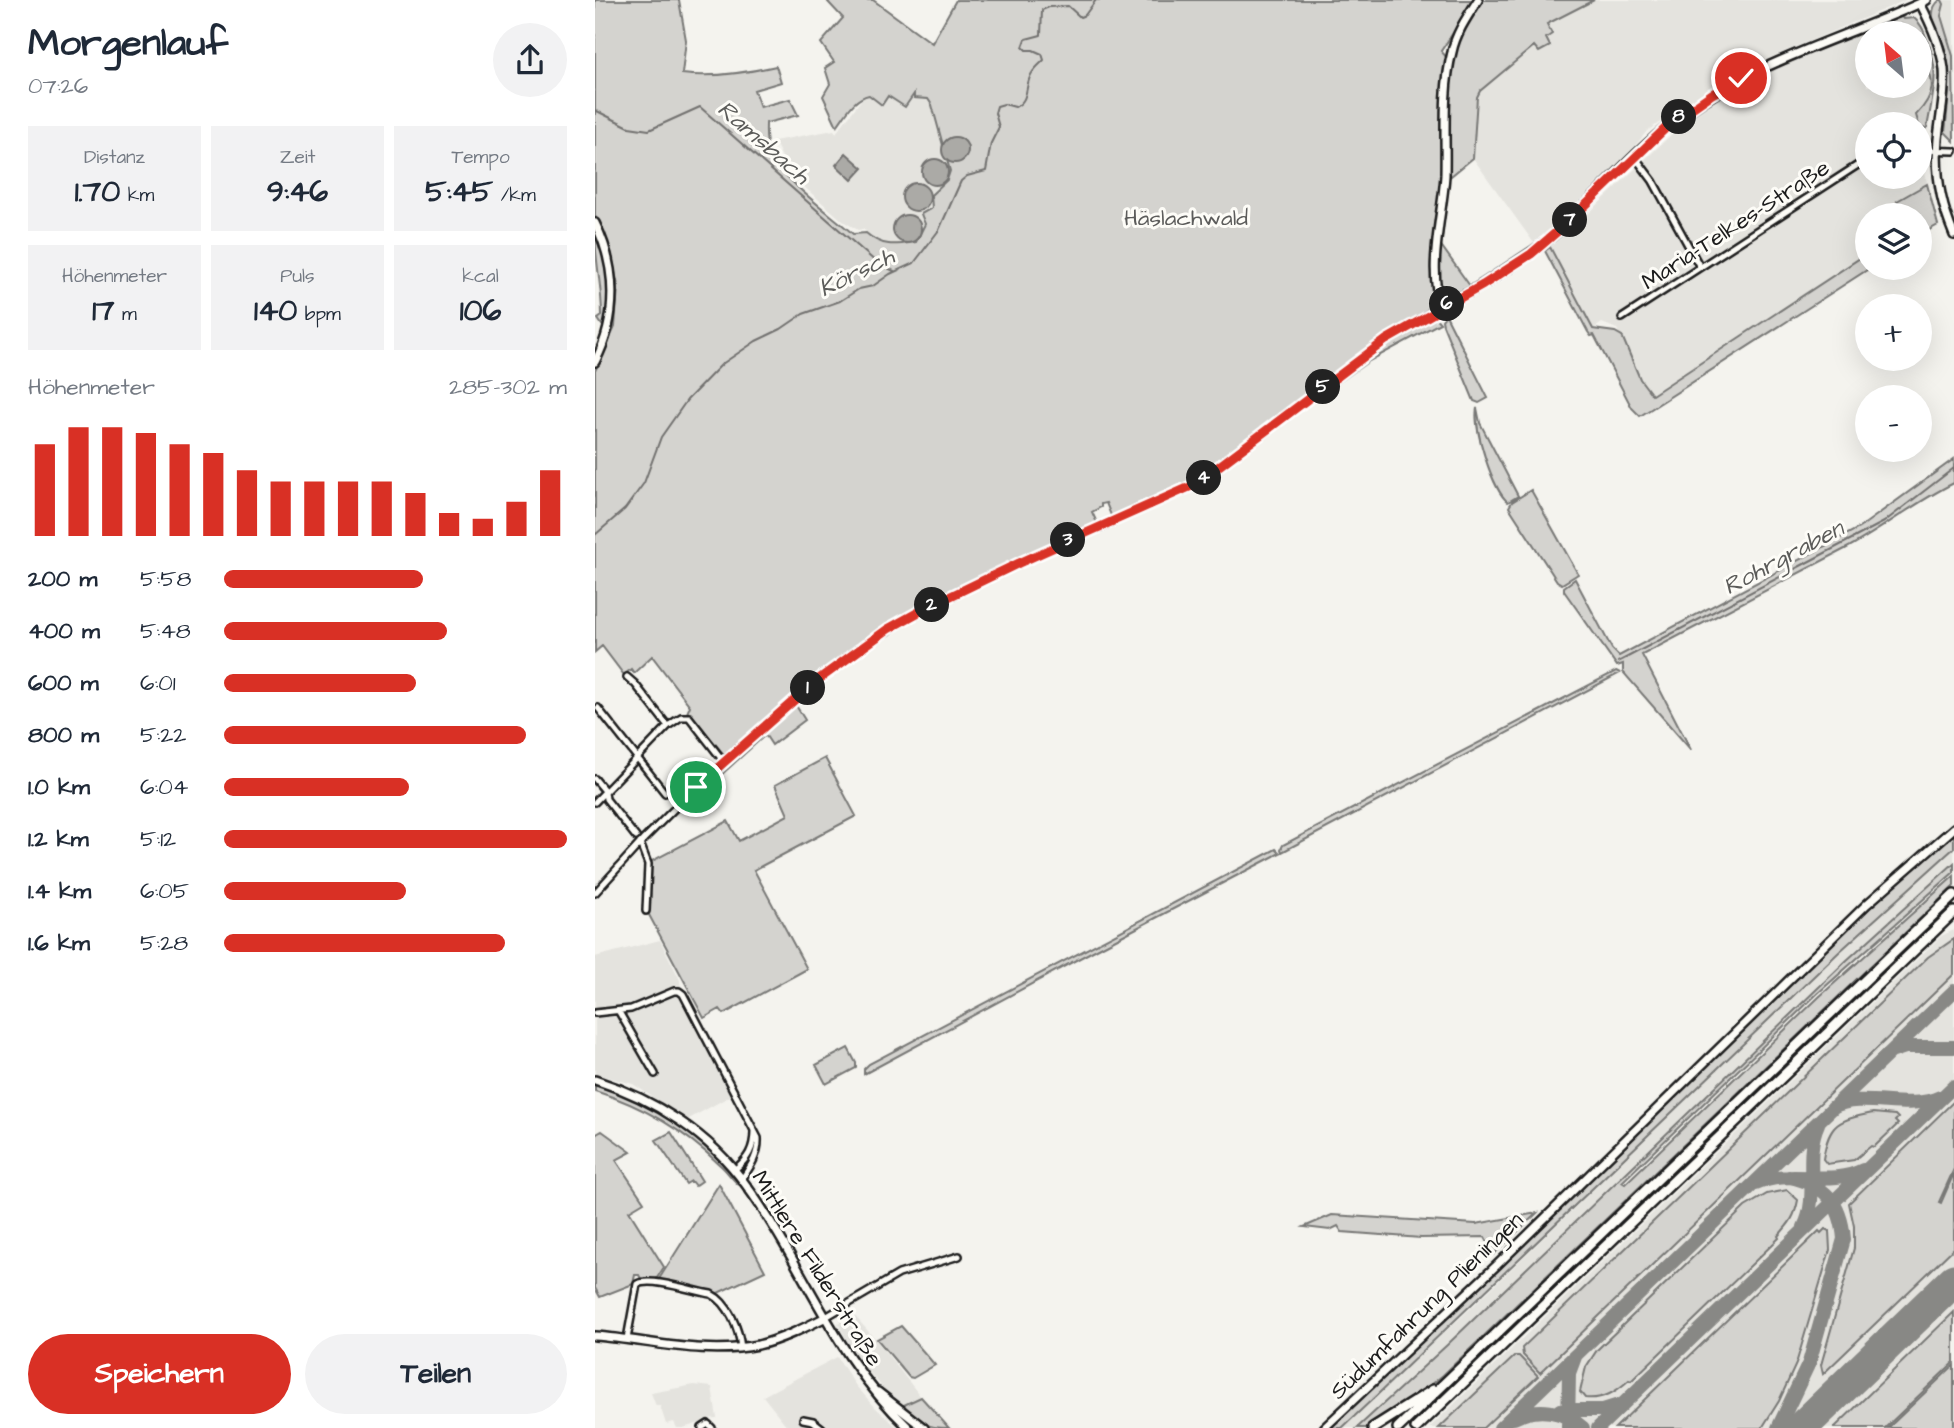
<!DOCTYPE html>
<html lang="de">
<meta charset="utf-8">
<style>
body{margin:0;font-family:"Architects Daughter",sans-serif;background:#f2f2f3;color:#1f2937;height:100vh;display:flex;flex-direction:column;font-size:26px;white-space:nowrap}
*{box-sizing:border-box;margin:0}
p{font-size:23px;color:#747a83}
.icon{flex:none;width:38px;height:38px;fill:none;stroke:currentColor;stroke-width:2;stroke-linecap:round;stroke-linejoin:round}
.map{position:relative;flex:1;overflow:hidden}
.sheet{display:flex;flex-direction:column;background:#fff;width:595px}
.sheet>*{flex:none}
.needle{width:46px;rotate:332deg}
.buttons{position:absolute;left:1260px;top:21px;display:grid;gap:14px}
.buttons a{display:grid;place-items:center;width:77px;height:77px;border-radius:50%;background:#fff;box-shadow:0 7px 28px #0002;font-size:35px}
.pin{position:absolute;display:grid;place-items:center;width:60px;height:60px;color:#fff;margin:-30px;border:4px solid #fff;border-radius:50%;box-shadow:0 2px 7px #0007}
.km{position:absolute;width:35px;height:35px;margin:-18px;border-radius:50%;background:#222;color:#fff;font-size:19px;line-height:35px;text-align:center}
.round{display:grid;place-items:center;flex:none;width:74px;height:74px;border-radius:37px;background:#f2f2f3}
.overview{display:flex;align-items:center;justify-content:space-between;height:119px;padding:0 28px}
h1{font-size:38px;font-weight:700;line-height:52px}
.metrics{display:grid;grid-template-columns:repeat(3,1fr);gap:10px;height:119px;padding:7px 28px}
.metrics div{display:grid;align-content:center;border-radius:0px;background:#f2f2f3;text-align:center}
.metrics b{font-size:30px;font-weight:700}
.metrics small{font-size:19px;font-weight:400}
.metrics p{font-size:19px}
.chart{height:196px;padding:14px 28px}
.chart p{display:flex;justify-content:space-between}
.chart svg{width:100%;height:126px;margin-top:7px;stroke:#d93025;stroke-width:6}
.primary-button{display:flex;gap:14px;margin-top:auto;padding:14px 28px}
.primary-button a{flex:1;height:80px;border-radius:42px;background:#d93025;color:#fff;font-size:28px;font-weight:700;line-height:80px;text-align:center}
.primary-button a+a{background:#f2f2f3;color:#1f2937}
ul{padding:0 28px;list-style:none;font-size:23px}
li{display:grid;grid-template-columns:112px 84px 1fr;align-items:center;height:52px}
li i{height:18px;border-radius:9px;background:#d93025}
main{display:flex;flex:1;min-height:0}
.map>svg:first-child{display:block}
.built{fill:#e4e3de}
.green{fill:#d4d3cf;stroke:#787876;stroke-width:2}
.water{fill:#abaaa6;stroke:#72716f;stroke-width:2}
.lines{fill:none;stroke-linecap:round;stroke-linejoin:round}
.stream{stroke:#72716f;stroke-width:2}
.taxiway{stroke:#888885;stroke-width:14}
.runway{stroke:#888885;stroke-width:33}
.minor-casing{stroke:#1c1c1c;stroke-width:10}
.secondary-casing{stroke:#1c1c1c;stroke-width:12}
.motorway-casing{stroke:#1c1c1c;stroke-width:14}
.minor{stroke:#fdfcf7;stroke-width:5}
.secondary{stroke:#fdfcf7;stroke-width:7}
.motorway{stroke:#fdfcf7;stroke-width:9}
.route-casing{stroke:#fff;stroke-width:14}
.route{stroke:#d93025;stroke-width:9}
.labels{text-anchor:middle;stroke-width:6;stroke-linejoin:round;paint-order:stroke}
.park-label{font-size:23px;fill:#5c5c5b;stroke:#fdfcf7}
.street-label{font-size:23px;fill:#1c1c1c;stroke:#fdfcf7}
.water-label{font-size:24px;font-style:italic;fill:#5c5c5a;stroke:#fdfcf7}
</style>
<main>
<section class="sheet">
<div class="overview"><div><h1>Morgenlauf</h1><p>07:26</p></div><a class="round"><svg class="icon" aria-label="share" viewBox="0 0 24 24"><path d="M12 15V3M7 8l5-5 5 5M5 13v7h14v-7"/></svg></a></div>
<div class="metrics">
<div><p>Distanz</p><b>1.70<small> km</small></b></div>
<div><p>Zeit</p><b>9:46</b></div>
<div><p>Tempo</p><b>5:45<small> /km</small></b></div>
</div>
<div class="metrics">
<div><p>Höhenmeter</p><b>17<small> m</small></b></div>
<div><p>Puls</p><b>140<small> bpm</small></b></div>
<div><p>kcal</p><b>106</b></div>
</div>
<div class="chart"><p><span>Höhenmeter</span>285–302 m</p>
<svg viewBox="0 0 160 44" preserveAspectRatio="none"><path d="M5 44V12M15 44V6M25 44V6M35 44V8M45 44V12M55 44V15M65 44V21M75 44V25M85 44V25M95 44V25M105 44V25M115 44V29M125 44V36M135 44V38M145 44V32M155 44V21"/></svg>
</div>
<ul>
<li><b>200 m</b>5:58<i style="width:58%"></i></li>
<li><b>400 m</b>5:48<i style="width:65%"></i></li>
<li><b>600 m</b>6:01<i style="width:56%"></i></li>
<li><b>800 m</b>5:22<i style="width:88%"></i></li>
<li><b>1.0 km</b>6:04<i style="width:54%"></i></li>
<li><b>1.2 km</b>5:12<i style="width:100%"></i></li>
<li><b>1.4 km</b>6:05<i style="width:53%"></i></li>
<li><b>1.6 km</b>5:28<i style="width:82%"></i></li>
</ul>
<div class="primary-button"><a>Speichern</a><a>Teilen</a></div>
</section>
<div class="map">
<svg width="1359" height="1428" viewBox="0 0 1359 1428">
<rect width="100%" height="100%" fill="#f4f3ee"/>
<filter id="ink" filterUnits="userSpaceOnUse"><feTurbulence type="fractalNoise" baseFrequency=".0143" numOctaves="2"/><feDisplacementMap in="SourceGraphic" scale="14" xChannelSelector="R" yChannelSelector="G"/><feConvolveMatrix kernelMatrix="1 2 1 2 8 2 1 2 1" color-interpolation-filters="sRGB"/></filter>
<g filter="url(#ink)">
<path class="built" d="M 999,0 L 1311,0 L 1168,61 L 1095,102 L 1052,131 L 1022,168 L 967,224 L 941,246 L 878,158 L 882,97 L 885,91 L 940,46 L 955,47 L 950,37 L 952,24 Z
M 1347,0 L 1359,0 L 1359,70 L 1358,54 L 1346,16 L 1349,4 Z
M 1290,23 L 1292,28 L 1308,25 L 1317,33 L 1272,33 L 1272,86 L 1325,86 L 1325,49 L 1336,71 L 1336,88 L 1333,101 L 1321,115 L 1322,124 L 1272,124 L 1272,177 L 1325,177 L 1325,129 L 1332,128 L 1331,137 L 1326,141 L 1325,158 L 1329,164 L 1332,184 L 1303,200 L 1308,211 L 1302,215 L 1272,215 L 1272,235 L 1268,238 L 1271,254 L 1056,395 L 1045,379 L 1022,329 L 1007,323 L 998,329 L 955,247 L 993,214 L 1079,132 L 1078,130 L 1088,119 L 1102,108 L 1159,75 L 1234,43 Z
M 320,92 L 331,96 L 346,121 L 377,130 L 323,242 L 313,251 L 276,243 L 276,236 L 268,229 L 263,230 L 248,221 L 199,178 L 198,166 L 191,165 L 179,141 L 228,132 L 239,130 L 241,133 L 270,95 Z
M 1359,848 L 1359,863 L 1251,961 L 852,1345 L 762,1428 L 747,1428 L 877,1307 L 1243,953 Z
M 1359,930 L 1359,1428 L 834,1428 L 1338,944 L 1346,936 Z
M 65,940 L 85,980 L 87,1001 L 137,1095 L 92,1120 L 38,1084 L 0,1074 L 0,957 Z
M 257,1313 L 281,1340 L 326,1397 L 309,1405 L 301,1402 L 269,1367 L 259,1355 L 243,1323 Z
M 242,1357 L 261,1386 L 281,1408 L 303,1428 L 190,1428 L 192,1426 L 168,1396 Z
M 99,1385 L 117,1387 L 122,1418 L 109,1419 L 108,1422 L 88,1428 L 82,1428 L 79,1422 L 71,1424 L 65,1406 L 61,1406 L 56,1393 Z"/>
<path class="green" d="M 0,0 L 84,0 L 91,40 L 87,74 C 118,78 150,73 181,66 L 186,82 L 159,90 L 165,107 L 195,99 L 203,115 L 171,123 C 171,132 170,142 174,150 C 189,183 233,211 258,234 L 271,233 C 288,248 301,245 321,242 L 330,224 L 326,214 L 337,208 L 336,195 L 352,180 L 355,171 L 337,105 L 333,99 L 319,98 L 319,94 L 310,107 L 293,96 L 287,105 L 274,95 C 259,98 251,114 242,126 L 228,96 L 235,84 L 230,68 L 239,62 L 226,43 L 248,18 L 233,2 L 235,0 L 278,0 L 337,43 L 361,0 L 880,0 L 846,51 L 853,59 L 839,302 L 832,310 L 788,338 L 598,482 L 517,518 L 511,503 L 506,504 L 506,507 L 497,512 L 503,525 L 417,563 L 292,627 L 225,675 L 130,756 L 100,719 L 92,713 L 95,706 L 57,656 L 39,673 L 36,669 L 29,675 L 7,646 L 0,652 L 0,371 L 20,327 L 23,286 L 16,252 L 0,216 Z
M 885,0 L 999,0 L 952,24 L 957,34 L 951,38 L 955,46 L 944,52 L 939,46 L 885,91 L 882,97 L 878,158 L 851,180 C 852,142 849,89 859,54 C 864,34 875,18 885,0 Z
M 1345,0 L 1347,0 L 1349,4 L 1346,16 L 1358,56 L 1359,141 L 1350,132 C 1353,104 1357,77 1350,50 C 1346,34 1328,13 1345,0 Z
M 1306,17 L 1309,19 L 1319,18 C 1326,24 1328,29 1331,37 C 1346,71 1338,93 1332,128 L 1325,129 L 1321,115 C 1354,81 1325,69 1325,33 L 1317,33 L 1306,24 L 1292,28 L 1290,23 Z
M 1332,184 L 1343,225 L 1325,235 L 1325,215 L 1302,215 L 1308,211 L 1302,201 Z
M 0,231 C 13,259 17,294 11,324 L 7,325 L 3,319 L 7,316 C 7,287 0,260 0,231 Z
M 1272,235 L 1272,268 L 1275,268 L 1045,416 L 1037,408 L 999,335 L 996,336 L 993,332 L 950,251 L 955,247 L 998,329 L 1020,332 L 1027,336 L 1045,379 L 1057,395 L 1271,254 L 1267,238 Z
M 845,244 L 875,286 L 939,244 L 941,246 L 917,264 L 854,298 L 848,295 L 844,283 Z
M 851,315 L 893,398 L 884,403 L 879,401 L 848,325 L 847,320 Z
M 839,316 L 845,323 L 774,361 L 731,391 L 731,387 L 801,337 Z
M 882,408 L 885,423 L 923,496 L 913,502 C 898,491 878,428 882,408 Z
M 1359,459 L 1359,483 C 1320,502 1288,529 1250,549 L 1047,655 L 1096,750 L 1028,672 L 1028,664 L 1022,666 L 969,591 L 969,587 L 980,579 L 1017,649 L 1024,656 L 1264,528 Z
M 936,490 L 983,574 L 967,584 L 962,581 L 914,507 L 917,502 Z
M 1021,671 L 1025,673 L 687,852 L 686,849 L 688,845 Z
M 200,704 L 210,720 L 177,745 L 171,736 L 168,737 L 116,784 L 115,779 Z
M 230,758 L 261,816 L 159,870 L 212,969 L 129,1014 L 125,1009 L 109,1018 L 53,913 L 55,862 L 133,821 L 144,841 L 193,815 L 180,785 Z
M 1359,832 L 1359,848 L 1243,953 L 781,1396 L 747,1428 L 735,1428 L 902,1271 L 1262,919 Z
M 681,849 L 685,853 L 496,952 L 269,1074 L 269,1069 L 274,1064 Z
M 1359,863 L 1359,872 L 1222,994 L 1027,1182 L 1030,1184 L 1224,997 L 1359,876 L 1359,886 L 848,1375 L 823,1396 L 774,1428 L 762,1428 L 852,1345 L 1251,961 Z
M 1359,939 L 1359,974 L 945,1373 L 928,1355 L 927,1348 L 1333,957 Z
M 253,1048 L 261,1063 L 261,1068 L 231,1084 L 221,1065 Z
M 0,1084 C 47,1101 90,1122 124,1160 C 131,1167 140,1176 144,1185 C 137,1179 132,1171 125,1165 C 89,1130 48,1106 0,1091 Z
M 1359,1101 L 1359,1169 L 1344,1202 L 1346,1203 L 1359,1173 L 1359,1248 L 1228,1374 L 1226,1365 L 1259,1248 L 1259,1226 L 1254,1203 Z
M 1278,1113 L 1300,1115 L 1303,1118 L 1300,1121 L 1303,1124 L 1279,1147 L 1276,1146 L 1259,1160 L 1232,1164 L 1228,1159 C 1234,1122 1244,1120 1278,1113 Z
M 7,1131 L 36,1152 L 21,1160 L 49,1202 L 34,1211 L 69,1267 L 60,1281 L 46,1279 L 44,1275 L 40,1275 L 38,1284 L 5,1297 L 0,1288 L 0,1135 Z
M 76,1132 L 107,1181 L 100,1186 L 96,1181 L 91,1184 L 61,1140 Z
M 124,1184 L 170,1271 L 123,1293 L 90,1288 L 81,1283 L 64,1279 Z
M 1192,1190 L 1203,1200 C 1200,1217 1194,1224 1183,1236 L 1184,1238 L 1036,1381 L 1034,1380 C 1021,1392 1008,1400 990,1398 L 985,1392 L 991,1367 L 1002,1350 L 1150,1207 L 1172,1194 Z
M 942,1213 L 899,1254 L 890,1237 L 826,1238 L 747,1232 L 743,1226 L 735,1230 L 709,1227 L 737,1215 L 881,1224 Z
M 1230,1229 L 1234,1231 L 1235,1250 L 1201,1364 L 1184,1401 L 1167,1428 L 1020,1428 L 1224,1231 L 1226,1233 Z
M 1359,1312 L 1359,1362 L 1290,1428 L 1239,1428 Z
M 306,1326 L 340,1365 L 318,1378 L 314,1377 L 282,1339 Z
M 920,1356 L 924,1356 L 943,1376 L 888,1428 L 844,1428 Z
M 1359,1365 L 1359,1428 L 1293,1428 Z
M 326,1397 L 354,1428 C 333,1428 321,1424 309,1405 Z"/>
<path class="water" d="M347 150a13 13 0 1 1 26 0a13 13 0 1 1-26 0Z
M 251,153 L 268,168 L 257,180 L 241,165 Z
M327 172a13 13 0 1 1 26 0a13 13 0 1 1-26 0Z
M307 197a14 14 0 1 1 28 0a14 14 0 1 1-28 0Z
M298 229a14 14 0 1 1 28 0a14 14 0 1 1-28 0Z"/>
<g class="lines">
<path class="stream" d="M 0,110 L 34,127 L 54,130 L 105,107 L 282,263 L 299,271
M 0,535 L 30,509 L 49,483 L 66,437 L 92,400 L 127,364 L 161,341 L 186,329 L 208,314 L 245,301 L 264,289 L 278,286 L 295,274 L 319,263 L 344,230 L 366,181 L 372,176 L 391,171 L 396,143 L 404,127 L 400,113 L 402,106 L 409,104 L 420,107 C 435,101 429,85 437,73 C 440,68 445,64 449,60 L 447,54 L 438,50 L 431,50 L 428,47 L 431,39 L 446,35 L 447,10 L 454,7 L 473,6 L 485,17 L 490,15 L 501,0
M 1023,662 L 1289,522 L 1359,468"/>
<path class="taxiway" d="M 1298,1051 L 1310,1047 L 1359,1047
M 1238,1107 C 1266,1091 1313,1112 1345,1097
M 1161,1184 C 1194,1168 1235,1187 1268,1170
M 1209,1227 C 1225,1196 1208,1156 1223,1124
M 965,1410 L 1008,1410 L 1024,1405
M 919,1418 C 943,1406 968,1410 988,1428
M 905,1428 L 1359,991
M 973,1428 L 974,1373 L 980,1357
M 1003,1428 L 1359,1086
M 1183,1428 L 1214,1363 L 1249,1239 C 1246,1203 1230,1184 1194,1177"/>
<path class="runway" d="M 1206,1428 L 1359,1280"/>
<defs>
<path id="minor" d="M 1325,150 L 1359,151
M 1040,157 L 1058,181 L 1105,267
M 1027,318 L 1272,159
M 32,677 L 40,684 L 73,726
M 3,708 L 70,793
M 0,779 L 10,791 L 11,799 L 41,837
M 0,802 L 73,726 L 86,717 L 94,717 L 129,762
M 45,843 L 53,864 L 51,911
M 0,893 L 49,839 L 105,783 L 220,682 L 265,648 L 314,617 L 410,569 L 596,487 L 784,345 L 847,307
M 24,1012 L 60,1074
M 0,1013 L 36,1009 L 79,991 L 84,991 L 88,994 L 163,1138 C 164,1154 156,1166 147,1179
M 139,1170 C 153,1159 159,1149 159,1131
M 229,1318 L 304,1274 L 364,1256
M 32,1339 L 42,1284 C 58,1277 98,1291 116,1294 C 134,1303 144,1329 146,1348
M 208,1419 L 218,1421 L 227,1428
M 107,1428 L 113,1424 L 117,1428"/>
<path id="secondary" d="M 883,0 C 872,17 861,33 857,52 C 847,91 851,135 850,175 C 848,212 831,273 847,307 C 890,285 931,260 967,228 C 1008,190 1045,144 1092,112 C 1165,60 1252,37 1332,0
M 1325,3 C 1336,24 1346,46 1349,69 C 1351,93 1345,116 1343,139 C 1340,171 1346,205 1359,235
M 0,223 C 22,267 23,318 0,362
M 0,1080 C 59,1099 115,1134 151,1185 C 210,1266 239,1358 314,1428
M 0,1336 C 54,1340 109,1356 163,1345 C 185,1340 209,1328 229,1318
M 283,1392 L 329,1428
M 729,1428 L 902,1265 L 1272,904 L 1359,828"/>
<path id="motorway" d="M 778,1428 L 838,1390
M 803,1428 L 1359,895
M 821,1428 L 1359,912"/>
</defs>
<use href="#minor" class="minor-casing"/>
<use href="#secondary" class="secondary-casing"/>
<use href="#motorway" class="motorway-casing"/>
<use href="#minor" class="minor"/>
<use href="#secondary" class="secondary"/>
<use href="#motorway" class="motorway"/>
</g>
</g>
<g class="lines" filter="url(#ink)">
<defs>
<path id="route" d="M 101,787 L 220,682 L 293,629 L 331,608 L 424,563 L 599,485 L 791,340 L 888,285 L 936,254 L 971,224 L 1077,122 L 1117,94 L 1146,78"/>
</defs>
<use href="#route" class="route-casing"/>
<use href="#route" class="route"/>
</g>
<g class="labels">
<g class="park-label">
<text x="591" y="225">Häslachwald</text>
</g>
<g class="street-label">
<text transform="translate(1140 224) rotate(-33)" y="8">Maria-Telkes-Straße</text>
<text transform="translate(223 1268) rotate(58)" y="8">Mittlere Filderstraße</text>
<text transform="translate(831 1305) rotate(-44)" y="8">Südumfahrung Plieningen</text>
</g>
<g class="water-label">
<text transform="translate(169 142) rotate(41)" y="8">Ramsbach</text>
<text transform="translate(261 272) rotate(-26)" y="8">Körsch</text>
<text transform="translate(1188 557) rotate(-28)" y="8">Rohrgraben</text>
</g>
</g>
</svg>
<div class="buttons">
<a><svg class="needle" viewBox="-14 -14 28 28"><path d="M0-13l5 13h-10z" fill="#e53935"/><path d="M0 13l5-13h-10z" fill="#747a83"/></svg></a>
<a><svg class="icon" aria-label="locate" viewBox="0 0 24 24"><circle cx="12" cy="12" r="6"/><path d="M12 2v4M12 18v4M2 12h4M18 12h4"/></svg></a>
<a><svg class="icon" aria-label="layers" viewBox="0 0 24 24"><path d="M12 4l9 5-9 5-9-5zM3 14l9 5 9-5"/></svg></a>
<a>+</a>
<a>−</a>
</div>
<div class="pin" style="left:101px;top:787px;background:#1e9e55"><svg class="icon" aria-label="arrive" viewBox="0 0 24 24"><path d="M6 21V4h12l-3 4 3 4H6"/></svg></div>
<div class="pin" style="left:1146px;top:78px;background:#d93025"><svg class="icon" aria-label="check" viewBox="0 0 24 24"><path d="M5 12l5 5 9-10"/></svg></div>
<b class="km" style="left:213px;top:688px">1</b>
<b class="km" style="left:337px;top:605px">2</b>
<b class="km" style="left:473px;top:540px">3</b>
<b class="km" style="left:609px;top:478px">4</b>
<b class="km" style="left:728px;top:387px">5</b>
<b class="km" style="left:852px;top:304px">6</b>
<b class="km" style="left:975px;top:220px">7</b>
<b class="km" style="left:1084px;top:117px">8</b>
</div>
</main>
